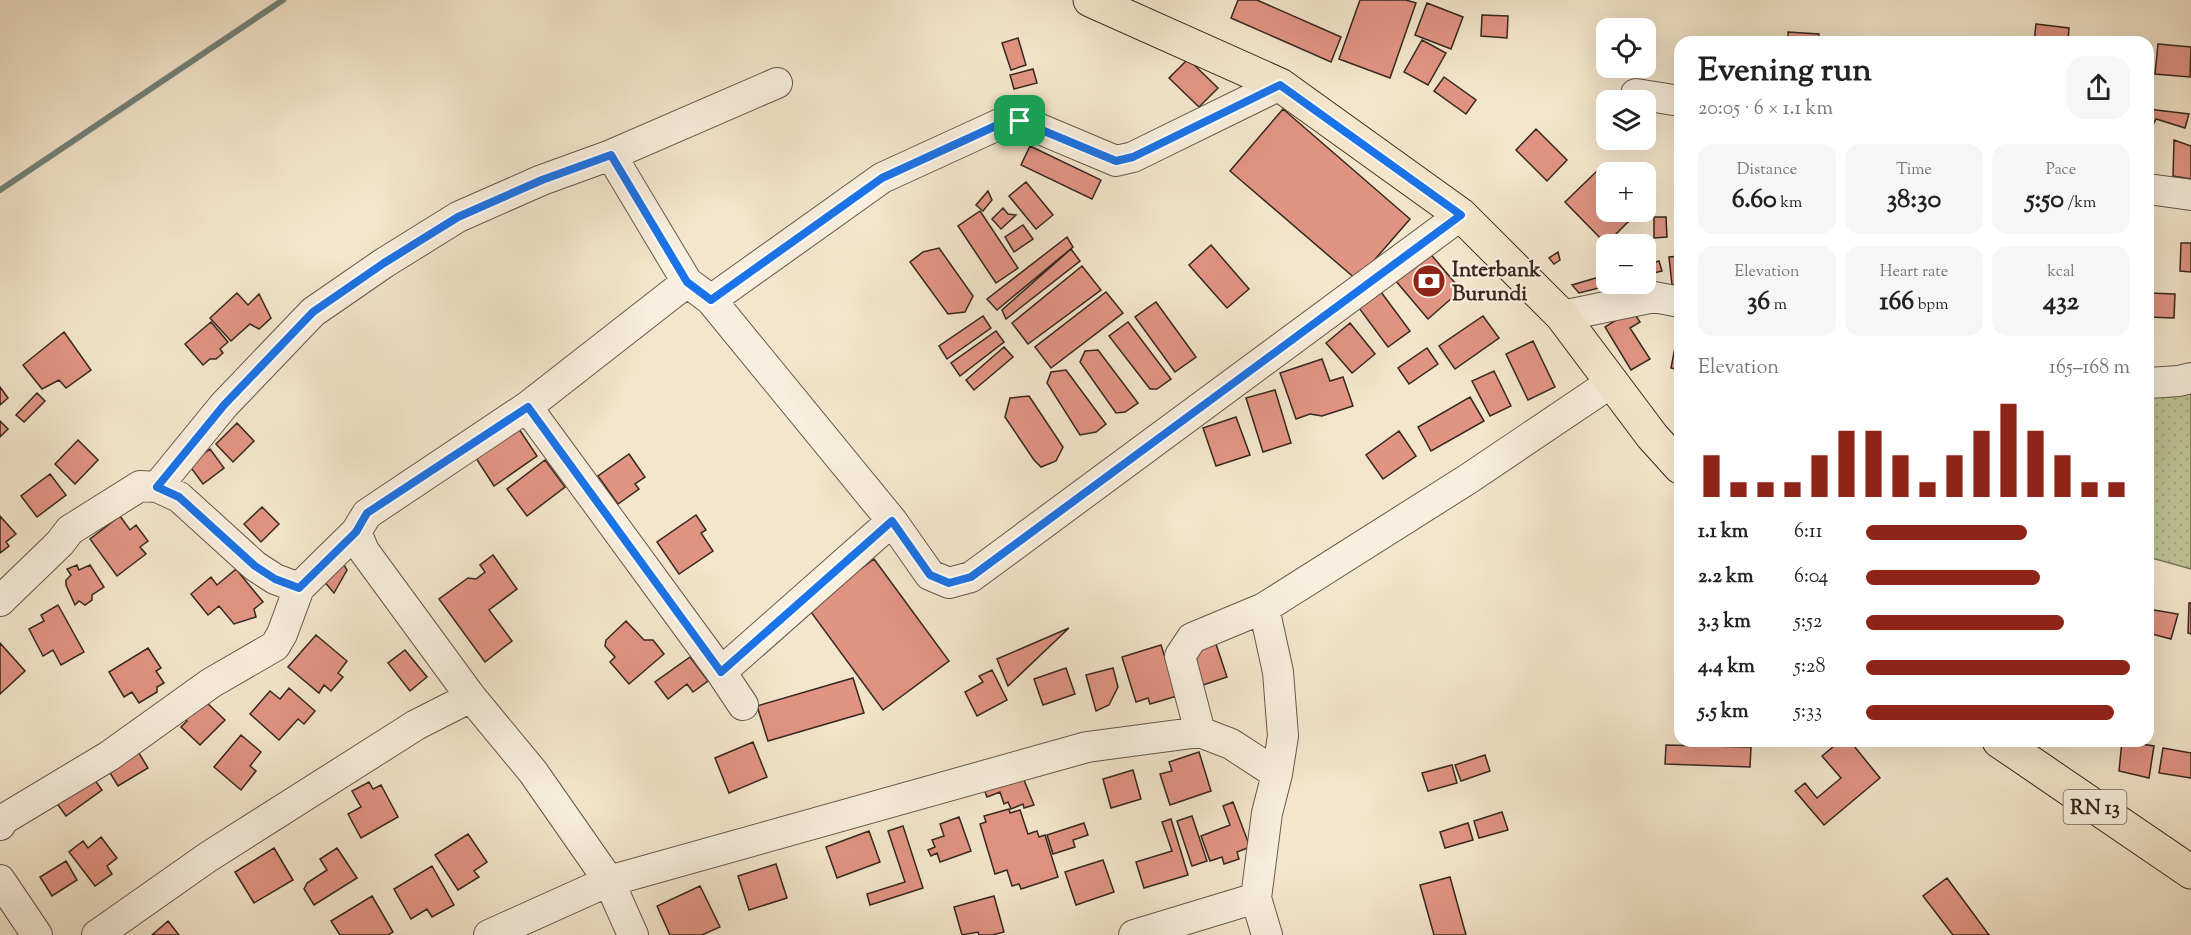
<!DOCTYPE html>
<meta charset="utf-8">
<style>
body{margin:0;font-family:"Sorts Mill Goudy",serif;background:#f6f6f6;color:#222;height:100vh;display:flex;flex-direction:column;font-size:22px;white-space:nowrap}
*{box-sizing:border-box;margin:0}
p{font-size:20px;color:#767676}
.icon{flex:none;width:33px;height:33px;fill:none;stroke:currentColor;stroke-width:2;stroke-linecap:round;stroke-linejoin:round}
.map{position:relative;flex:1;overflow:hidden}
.panel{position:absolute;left:1674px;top:36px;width:480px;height:711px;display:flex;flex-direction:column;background:#fff;border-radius:18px;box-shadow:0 6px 24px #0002}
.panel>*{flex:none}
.fabs{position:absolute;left:1596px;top:18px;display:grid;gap:12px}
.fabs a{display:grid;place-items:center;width:60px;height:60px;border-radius:12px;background:#fff;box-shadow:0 6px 24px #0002;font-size:30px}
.pin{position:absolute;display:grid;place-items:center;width:51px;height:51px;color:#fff;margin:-26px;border-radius:12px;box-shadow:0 3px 9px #0006}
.round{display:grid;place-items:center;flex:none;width:63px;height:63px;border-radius:18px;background:#f6f6f6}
.overview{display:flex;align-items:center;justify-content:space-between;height:102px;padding:0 24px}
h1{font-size:33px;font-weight:700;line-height:45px}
.metrics{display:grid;grid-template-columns:repeat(3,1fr);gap:9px;height:102px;padding:6px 24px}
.metrics div{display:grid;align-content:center;border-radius:15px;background:#f6f6f6;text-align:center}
.metrics b{font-size:26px;font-weight:700}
.metrics small{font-size:16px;font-weight:400}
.metrics p{font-size:16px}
.chart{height:168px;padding:12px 24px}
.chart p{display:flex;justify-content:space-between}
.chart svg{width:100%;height:108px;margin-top:6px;stroke:#8f2418;stroke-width:6}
ul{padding:0 24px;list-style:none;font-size:20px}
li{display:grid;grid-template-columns:96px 72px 1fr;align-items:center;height:45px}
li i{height:15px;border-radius:8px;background:#8f2418}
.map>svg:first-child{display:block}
.grass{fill:url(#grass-dots);stroke:#7a765a;stroke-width:1.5}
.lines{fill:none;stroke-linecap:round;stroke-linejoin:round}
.stream{stroke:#73837b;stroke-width:6}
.building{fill:#e29483;stroke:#36281f;stroke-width:1.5}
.minor-casing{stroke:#66584a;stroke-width:32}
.major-casing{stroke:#36281f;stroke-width:35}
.minor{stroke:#f8efde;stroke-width:30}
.major{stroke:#f4e6cc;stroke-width:33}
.route-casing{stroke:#fff;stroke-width:12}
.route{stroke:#1a73e8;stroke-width:8}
.labels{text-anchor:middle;stroke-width:4.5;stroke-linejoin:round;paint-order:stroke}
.shield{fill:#f8efde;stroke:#706458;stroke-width:1.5}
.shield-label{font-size:20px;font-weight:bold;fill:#36281f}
.poi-label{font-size:21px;font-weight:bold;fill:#36281f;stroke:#f8efde;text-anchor:start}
</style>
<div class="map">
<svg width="2191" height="935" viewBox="0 0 2191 935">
<defs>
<pattern id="grass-dots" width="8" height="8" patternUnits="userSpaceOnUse" patternTransform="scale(1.5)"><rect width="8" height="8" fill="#bfc495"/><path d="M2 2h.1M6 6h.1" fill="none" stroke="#a5a880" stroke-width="1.8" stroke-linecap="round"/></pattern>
</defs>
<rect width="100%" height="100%" fill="#f4e6cc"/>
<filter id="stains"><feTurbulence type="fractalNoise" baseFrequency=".00333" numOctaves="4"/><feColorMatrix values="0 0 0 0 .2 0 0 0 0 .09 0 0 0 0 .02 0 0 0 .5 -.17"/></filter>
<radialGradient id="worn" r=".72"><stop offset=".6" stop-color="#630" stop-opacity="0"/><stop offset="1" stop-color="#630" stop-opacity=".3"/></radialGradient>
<path class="grass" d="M 2191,368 L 2191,569 L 2148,557 L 2148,379 Z"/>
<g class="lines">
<path class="stream" d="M 0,190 L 283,0"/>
</g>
<path class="building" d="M 1238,0 L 1257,0 L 1341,37 L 1331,62 L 1231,18 Z
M 1360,0 L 1406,0 L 1416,3 L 1390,78 L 1339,59 Z
M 1427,3 L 1463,17 L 1451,49 L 1415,35 Z
M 1482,15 L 1508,16 L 1507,38 L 1481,36 Z
M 2036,24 L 2069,28 L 2068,42 L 2034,42 Z
M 1788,32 L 1819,34 L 1818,42 L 1788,42 Z
M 1018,38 L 1026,65 L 1011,70 L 1002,43 Z
M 1736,38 L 1771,39 L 1771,42 L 1735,42 Z
M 1422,40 L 1446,53 L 1428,85 L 1404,72 Z
M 2158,44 L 2191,47 L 2190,77 L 2155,74 Z
M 1188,59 L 1218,88 L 1199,107 L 1169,78 Z
M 1033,69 L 1037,83 L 1014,89 L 1010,75 Z
M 1444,77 L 1476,100 L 1466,114 L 1434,91 Z
M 1283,109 L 1410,219 L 1357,280 L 1230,171 Z
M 2148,109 L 2189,114 L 2185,128 L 2156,119 L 2151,129 L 2148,128 Z
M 1536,129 L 1567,160 L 1547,181 L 1516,150 Z
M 2174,140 L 2191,146 L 2191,179 L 2173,176 Z
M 1030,146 L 1101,180 L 1092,199 L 1021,165 Z
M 1597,171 L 1606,182 L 1606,212 L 1636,212 L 1637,213 L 1606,244 L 1565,202 Z
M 1026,182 L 1053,215 L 1036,229 L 1009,196 Z
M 988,191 L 992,200 L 983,211 L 976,205 Z
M 1003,208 L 1008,214 L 1016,215 L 1001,229 L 992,219 Z
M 980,211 L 1018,268 L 996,283 L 958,226 Z
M 1654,217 L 1666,217 L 1667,237 L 1654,238 Z
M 1023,225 L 1033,239 L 1014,252 L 1005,237 Z
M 1067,237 L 1073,247 L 997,310 L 987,299 Z
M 2181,243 L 2191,243 L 2191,272 L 2180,271 Z
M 1211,245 L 1249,289 L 1227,308 L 1189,265 Z
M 939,248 L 973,296 L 965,312 L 948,314 L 910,262 L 923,252 Z
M 1071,249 L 1080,261 L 1006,319 L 1002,310 Z
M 1428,251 L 1461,290 L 1428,319 L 1395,280 Z
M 1558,252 L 1560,260 L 1554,264 L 1549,258 Z
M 1680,256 L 1680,284 L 1672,285 L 1669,257 Z
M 1659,261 L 1662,271 L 1646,275 L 1646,265 Z
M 1082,266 L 1101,290 L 1028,344 L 1012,323 Z
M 1606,275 L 1606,284 L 1615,284 L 1579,293 L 1572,285 Z
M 1106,292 L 1123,313 L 1051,368 L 1035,347 Z
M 1381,292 L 1410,331 L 1388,347 L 1359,308 Z
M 237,293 L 248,305 L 259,294 L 271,318 L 259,329 L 250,324 L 231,341 L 210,318 Z
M 2148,293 L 2175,294 L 2174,318 L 2148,317 Z
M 1156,302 L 1196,357 L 1175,372 L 1135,317 Z
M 1632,310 L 1640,322 L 1630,328 L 1650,359 L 1631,370 L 1605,327 Z
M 983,316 L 991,328 L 947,359 L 939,346 Z
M 1483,316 L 1499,338 L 1455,369 L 1439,346 Z
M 211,322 L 228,342 L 220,349 L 223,353 L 216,359 L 210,359 L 203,365 L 185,344 Z
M 1128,322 L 1171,379 L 1157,389 L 1150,389 L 1109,336 Z
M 1680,322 L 1680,370 L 1671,368 Z
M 1350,323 L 1375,354 L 1352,373 L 1326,343 Z
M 996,331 L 1004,342 L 960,376 L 951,363 Z
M 64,332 L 91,370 L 66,388 L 59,380 L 42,389 L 23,365 Z
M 1533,341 L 1555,387 L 1528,400 L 1506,354 Z
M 1004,347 L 1013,357 L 974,390 L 966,380 Z
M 1427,348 L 1438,364 L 1409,384 L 1398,368 Z
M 1098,350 L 1138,403 L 1125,412 L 1116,413 L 1080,362 L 1085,351 Z
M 1322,359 L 1330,381 L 1343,377 L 1353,406 L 1322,416 L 1310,414 L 1296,419 L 1280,373 Z
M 1066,370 L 1106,424 L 1096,432 L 1080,435 L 1047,383 L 1051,372 Z
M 1494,371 L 1511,406 L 1490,416 L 1472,381 Z
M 0,387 L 8,398 L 0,405 Z
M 1275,390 L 1291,443 L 1263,452 L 1246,398 Z
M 37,393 L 45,401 L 24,422 L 16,415 Z
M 1029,396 L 1063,447 L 1056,461 L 1041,467 L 1034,460 L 1005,417 L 1010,398 Z
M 1470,397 L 1484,421 L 1431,451 L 1418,427 Z
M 1236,417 L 1250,455 L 1216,466 L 1203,428 Z
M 0,421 L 8,429 L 0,437 Z
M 237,423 L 254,441 L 233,462 L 216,444 Z
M 515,423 L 537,456 L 494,486 L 472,452 Z
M 1399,431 L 1416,456 L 1383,479 L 1366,455 Z
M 78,440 L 98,460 L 75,484 L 55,464 Z
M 210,449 L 224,468 L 203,484 L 189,465 Z
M 629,454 L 645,477 L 635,484 L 639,489 L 618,504 L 598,476 Z
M 545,460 L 565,487 L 527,516 L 507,489 Z
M 50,474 L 66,495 L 37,517 L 21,496 Z
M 262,507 L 279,524 L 261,542 L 244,524 Z
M 696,515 L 706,530 L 701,533 L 713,551 L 679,574 L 657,542 Z
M 0,516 L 16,534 L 6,542 L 9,546 L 0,553 Z
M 120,516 L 130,530 L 136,525 L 148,541 L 140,547 L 146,554 L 117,576 L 90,539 Z
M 493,555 L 517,589 L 489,610 L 512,641 L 485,662 L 439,599 L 468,578 L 476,579 L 485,572 L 480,565 Z
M 340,558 L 347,570 L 334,593 L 322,579 Z
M 874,559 L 949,661 L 883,710 L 808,608 Z
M 77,565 L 79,570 L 90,565 L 104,587 L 92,595 L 92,600 L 85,605 L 79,601 L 75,605 L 66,585 L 66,580 L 71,575 L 67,569 Z
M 236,569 L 263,602 L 254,609 L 256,617 L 234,624 L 219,606 L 208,615 L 191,594 L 211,577 L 217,585 Z
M 2189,603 L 2191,603 L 2191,634 L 2188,633 Z
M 58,605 L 84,652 L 61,665 L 53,650 L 43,656 L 29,629 L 44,621 L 41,615 Z
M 2148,609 L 2178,614 L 2171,639 L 2148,633 Z
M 626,621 L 644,640 L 653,640 L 664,654 L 629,684 L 610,662 L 615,657 L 605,646 L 606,640 Z
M 1069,628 L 1008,686 L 997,659 Z
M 316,635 L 347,661 L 338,673 L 343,677 L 331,691 L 324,685 L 319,693 L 288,667 Z
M 1215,641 L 1227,677 L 1203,685 L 1191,649 Z
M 0,643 L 25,671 L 0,694 Z
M 1161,645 L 1177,696 L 1150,704 L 1148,698 L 1136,702 L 1122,657 Z
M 148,648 L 161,668 L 156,671 L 164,683 L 157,687 L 157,692 L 139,703 L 132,692 L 124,697 L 109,672 Z
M 405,650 L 427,677 L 410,691 L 388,663 Z
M 690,657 L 708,681 L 693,692 L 687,684 L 668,699 L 655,682 Z
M 1066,668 L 1075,694 L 1043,705 L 1034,679 Z
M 1113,668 L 1118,687 L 1109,705 L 1096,711 L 1086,675 Z
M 992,670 L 1007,700 L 977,716 L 965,692 L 983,682 L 979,676 Z
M 853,678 L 864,713 L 768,741 L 757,706 Z
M 289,688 L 315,711 L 304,724 L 298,719 L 279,740 L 250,714 L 270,691 L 280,699 Z
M 205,701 L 225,720 L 200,745 L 181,727 L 187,721 L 181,715 Z
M 241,735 L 261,752 L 250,766 L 256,771 L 241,790 L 214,767 Z
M 1840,741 L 1850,741 L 1880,778 L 1824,825 L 1795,791 L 1805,783 L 1817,798 L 1841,778 L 1822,756 Z
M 2122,741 L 2154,746 L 2149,778 L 2119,771 Z
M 753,742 L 767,777 L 729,793 L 715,758 Z
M 134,745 L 148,768 L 118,786 L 104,763 Z
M 1666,745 L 1751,747 L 1750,767 L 1665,764 Z
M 2163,748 L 2191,753 L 2191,778 L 2159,773 Z
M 1199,752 L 1211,791 L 1170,805 L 1160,774 L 1172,771 L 1169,762 Z
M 1485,755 L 1490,771 L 1461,781 L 1455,765 Z
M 1452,765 L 1457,783 L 1428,791 L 1422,773 Z
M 87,769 L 102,790 L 66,816 L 51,795 Z
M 1133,770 L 1141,799 L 1111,808 L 1103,779 Z
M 1022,775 L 1034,805 L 1024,808 L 1023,804 L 1011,809 L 1008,802 L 1004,804 L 1000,792 L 987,797 L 984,789 Z
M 369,782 L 373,789 L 381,785 L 398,817 L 361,838 L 348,814 L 361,807 L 352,791 Z
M 1233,802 L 1250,847 L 1237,852 L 1239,859 L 1224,864 L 1222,857 L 1210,861 L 1201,836 L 1230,825 L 1223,806 Z
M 1009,809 L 1010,813 L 1020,810 L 1028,834 L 1037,831 L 1039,837 L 1045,835 L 1058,877 L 1021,889 L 1019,884 L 1012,886 L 1007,870 L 995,874 L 980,824 L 986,822 L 984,816 Z
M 1502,812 L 1508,830 L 1479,838 L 1474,821 Z
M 1192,816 L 1207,861 L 1192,866 L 1177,821 Z
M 959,817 L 971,851 L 940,862 L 937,853 L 931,856 L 928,850 L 935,847 L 932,840 L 944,836 L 940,824 Z
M 1171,819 L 1188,875 L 1144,888 L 1136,862 L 1172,851 L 1162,822 Z
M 1084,823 L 1088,835 L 1073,840 L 1075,847 L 1053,854 L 1047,835 Z
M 1468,823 L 1473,840 L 1445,848 L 1440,832 Z
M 903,826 L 923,888 L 870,905 L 867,894 L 905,882 L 888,831 Z
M 869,831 L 880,862 L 837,878 L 826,847 Z
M 468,834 L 487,862 L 474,871 L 479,877 L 458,890 L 435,855 Z
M 101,837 L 117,858 L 107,866 L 112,874 L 95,886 L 69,852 L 83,841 L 88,848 Z
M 274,848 L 293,880 L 254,903 L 235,872 Z
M 337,848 L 357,878 L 314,905 L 304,889 L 307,883 L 327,870 L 320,859 Z
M 1103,860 L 1114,892 L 1076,905 L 1065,872 Z
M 66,861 L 77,880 L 52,896 L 40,877 Z
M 776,864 L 787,898 L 749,910 L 738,876 Z
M 432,866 L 454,905 L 432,917 L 427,909 L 411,919 L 394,889 Z
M 1450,877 L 1466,935 L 1434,935 L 1420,885 Z
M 1947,878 L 1989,935 L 1953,935 L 1923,896 Z
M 700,886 L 720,927 L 702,935 L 670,935 L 657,906 Z
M 372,896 L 393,932 L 388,935 L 340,935 L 331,921 Z
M 994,896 L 1004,932 L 992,935 L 979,935 L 978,932 L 962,935 L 954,907 Z
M 168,921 L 179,935 L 152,935 Z"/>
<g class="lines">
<defs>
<path id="minor" d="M 1636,94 L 1680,101
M 611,155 L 687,282 L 711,300 L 892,521 L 930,575 L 949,583 L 971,577 L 1461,215
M 2148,189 L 2191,195
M 711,300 L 882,178 L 1002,123 L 1021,121 L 1116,161 L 1133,157 L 1280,85
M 1562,316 L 1654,297 L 1680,302
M 2148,383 L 2179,381 L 2191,378
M 527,407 L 721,672 L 743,705
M 157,487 L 224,405 L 313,312 L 384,263 L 458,217 L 542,180 L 611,155 L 777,83
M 356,532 L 364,551 L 471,697 L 533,772 L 609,881 L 633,935
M 0,601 L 60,543 L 70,530 L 140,486 L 157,487 L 179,497 L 255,566 L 275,579 L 299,588 L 356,532 L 367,514 L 527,407 L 687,282
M 1264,608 L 1278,672 L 1283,736 L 1277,774 L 1267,813 L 1256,898 L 1267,935
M 721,672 L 892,521
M 1200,732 L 1180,656 L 1192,638 L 1264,608 L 1468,479 L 1612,382
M 0,825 L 4,819 L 109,756 L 211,683 L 275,646 L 282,634 L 299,588
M 0,880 L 37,935
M 97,935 L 208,857 L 416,725 L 471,697
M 489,935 L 609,881 L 1087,747 L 1200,732 L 1231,744 L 1277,774
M 1134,935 L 1256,898"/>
<path id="major" d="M 1090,0 L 1280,85 L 1461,215 L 1562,316 L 1652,436 L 1680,467
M 1999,741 L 2191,872"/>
</defs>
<use href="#minor" class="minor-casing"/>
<use href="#major" class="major-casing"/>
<use href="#minor" class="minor"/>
<use href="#major" class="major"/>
</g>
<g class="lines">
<defs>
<path id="route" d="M 1280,85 L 1461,215 L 971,577 L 949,583 L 930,575 L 892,521 L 721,672 L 528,407 L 367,513 L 356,532 L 299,588 L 275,579 L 255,566 L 179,497 L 157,487 L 224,405 L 313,312 L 384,263 L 458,217 L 542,180 L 611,155 L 687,282 L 711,300 L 882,178 L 1002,123 L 1020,121 L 1116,161 L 1133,157 Z"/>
</defs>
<use href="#route" class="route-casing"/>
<use href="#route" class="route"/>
</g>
<defs>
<symbol id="bank-disc" viewBox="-11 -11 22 22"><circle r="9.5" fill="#8f2418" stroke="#f8efde"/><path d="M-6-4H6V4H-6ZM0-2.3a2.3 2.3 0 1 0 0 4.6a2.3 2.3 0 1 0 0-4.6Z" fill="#fff"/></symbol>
</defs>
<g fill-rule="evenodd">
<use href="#bank-disc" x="1410" y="262" width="38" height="38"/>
</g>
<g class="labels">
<rect class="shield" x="2063.5" y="790" width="63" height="34" rx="4.5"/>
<g class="shield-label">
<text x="2095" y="814">RN 13</text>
</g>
<g class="poi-label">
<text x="1452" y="276">Interbank<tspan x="1452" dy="24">Burundi</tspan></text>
</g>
</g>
<rect width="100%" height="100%" filter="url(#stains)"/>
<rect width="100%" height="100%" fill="url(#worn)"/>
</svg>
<div class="fabs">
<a><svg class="icon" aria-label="locate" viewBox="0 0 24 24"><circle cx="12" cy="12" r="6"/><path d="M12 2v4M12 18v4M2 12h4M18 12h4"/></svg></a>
<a><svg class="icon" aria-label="layers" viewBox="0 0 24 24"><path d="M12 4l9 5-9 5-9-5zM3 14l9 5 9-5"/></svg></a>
<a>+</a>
<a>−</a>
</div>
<div class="pin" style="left:1020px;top:121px;background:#1e9e55"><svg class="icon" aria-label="arrive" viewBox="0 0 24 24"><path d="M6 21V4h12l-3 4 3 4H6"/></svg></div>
<section class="panel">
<div class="overview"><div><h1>Evening run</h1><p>20:05 · 6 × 1.1 km</p></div><a class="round"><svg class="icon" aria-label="share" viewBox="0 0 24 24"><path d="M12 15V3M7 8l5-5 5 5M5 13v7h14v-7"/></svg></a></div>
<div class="metrics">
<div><p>Distance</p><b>6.60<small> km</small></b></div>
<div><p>Time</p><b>38:30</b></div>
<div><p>Pace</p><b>5:50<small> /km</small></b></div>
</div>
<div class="metrics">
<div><p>Elevation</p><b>36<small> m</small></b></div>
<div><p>Heart rate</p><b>166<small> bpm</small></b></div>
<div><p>kcal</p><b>432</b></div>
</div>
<div class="chart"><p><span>Elevation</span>165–168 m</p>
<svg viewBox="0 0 160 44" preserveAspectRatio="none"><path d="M5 44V27M15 44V38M25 44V38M35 44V38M45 44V27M55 44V17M65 44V17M75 44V27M85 44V38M95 44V27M105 44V17M115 44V6M125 44V17M135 44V27M145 44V38M155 44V38"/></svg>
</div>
<ul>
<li><b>1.1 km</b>6:11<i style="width:61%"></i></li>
<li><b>2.2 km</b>6:04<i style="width:66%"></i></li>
<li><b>3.3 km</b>5:52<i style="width:75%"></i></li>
<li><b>4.4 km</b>5:28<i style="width:100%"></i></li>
<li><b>5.5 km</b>5:33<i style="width:94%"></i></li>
</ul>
</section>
</div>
